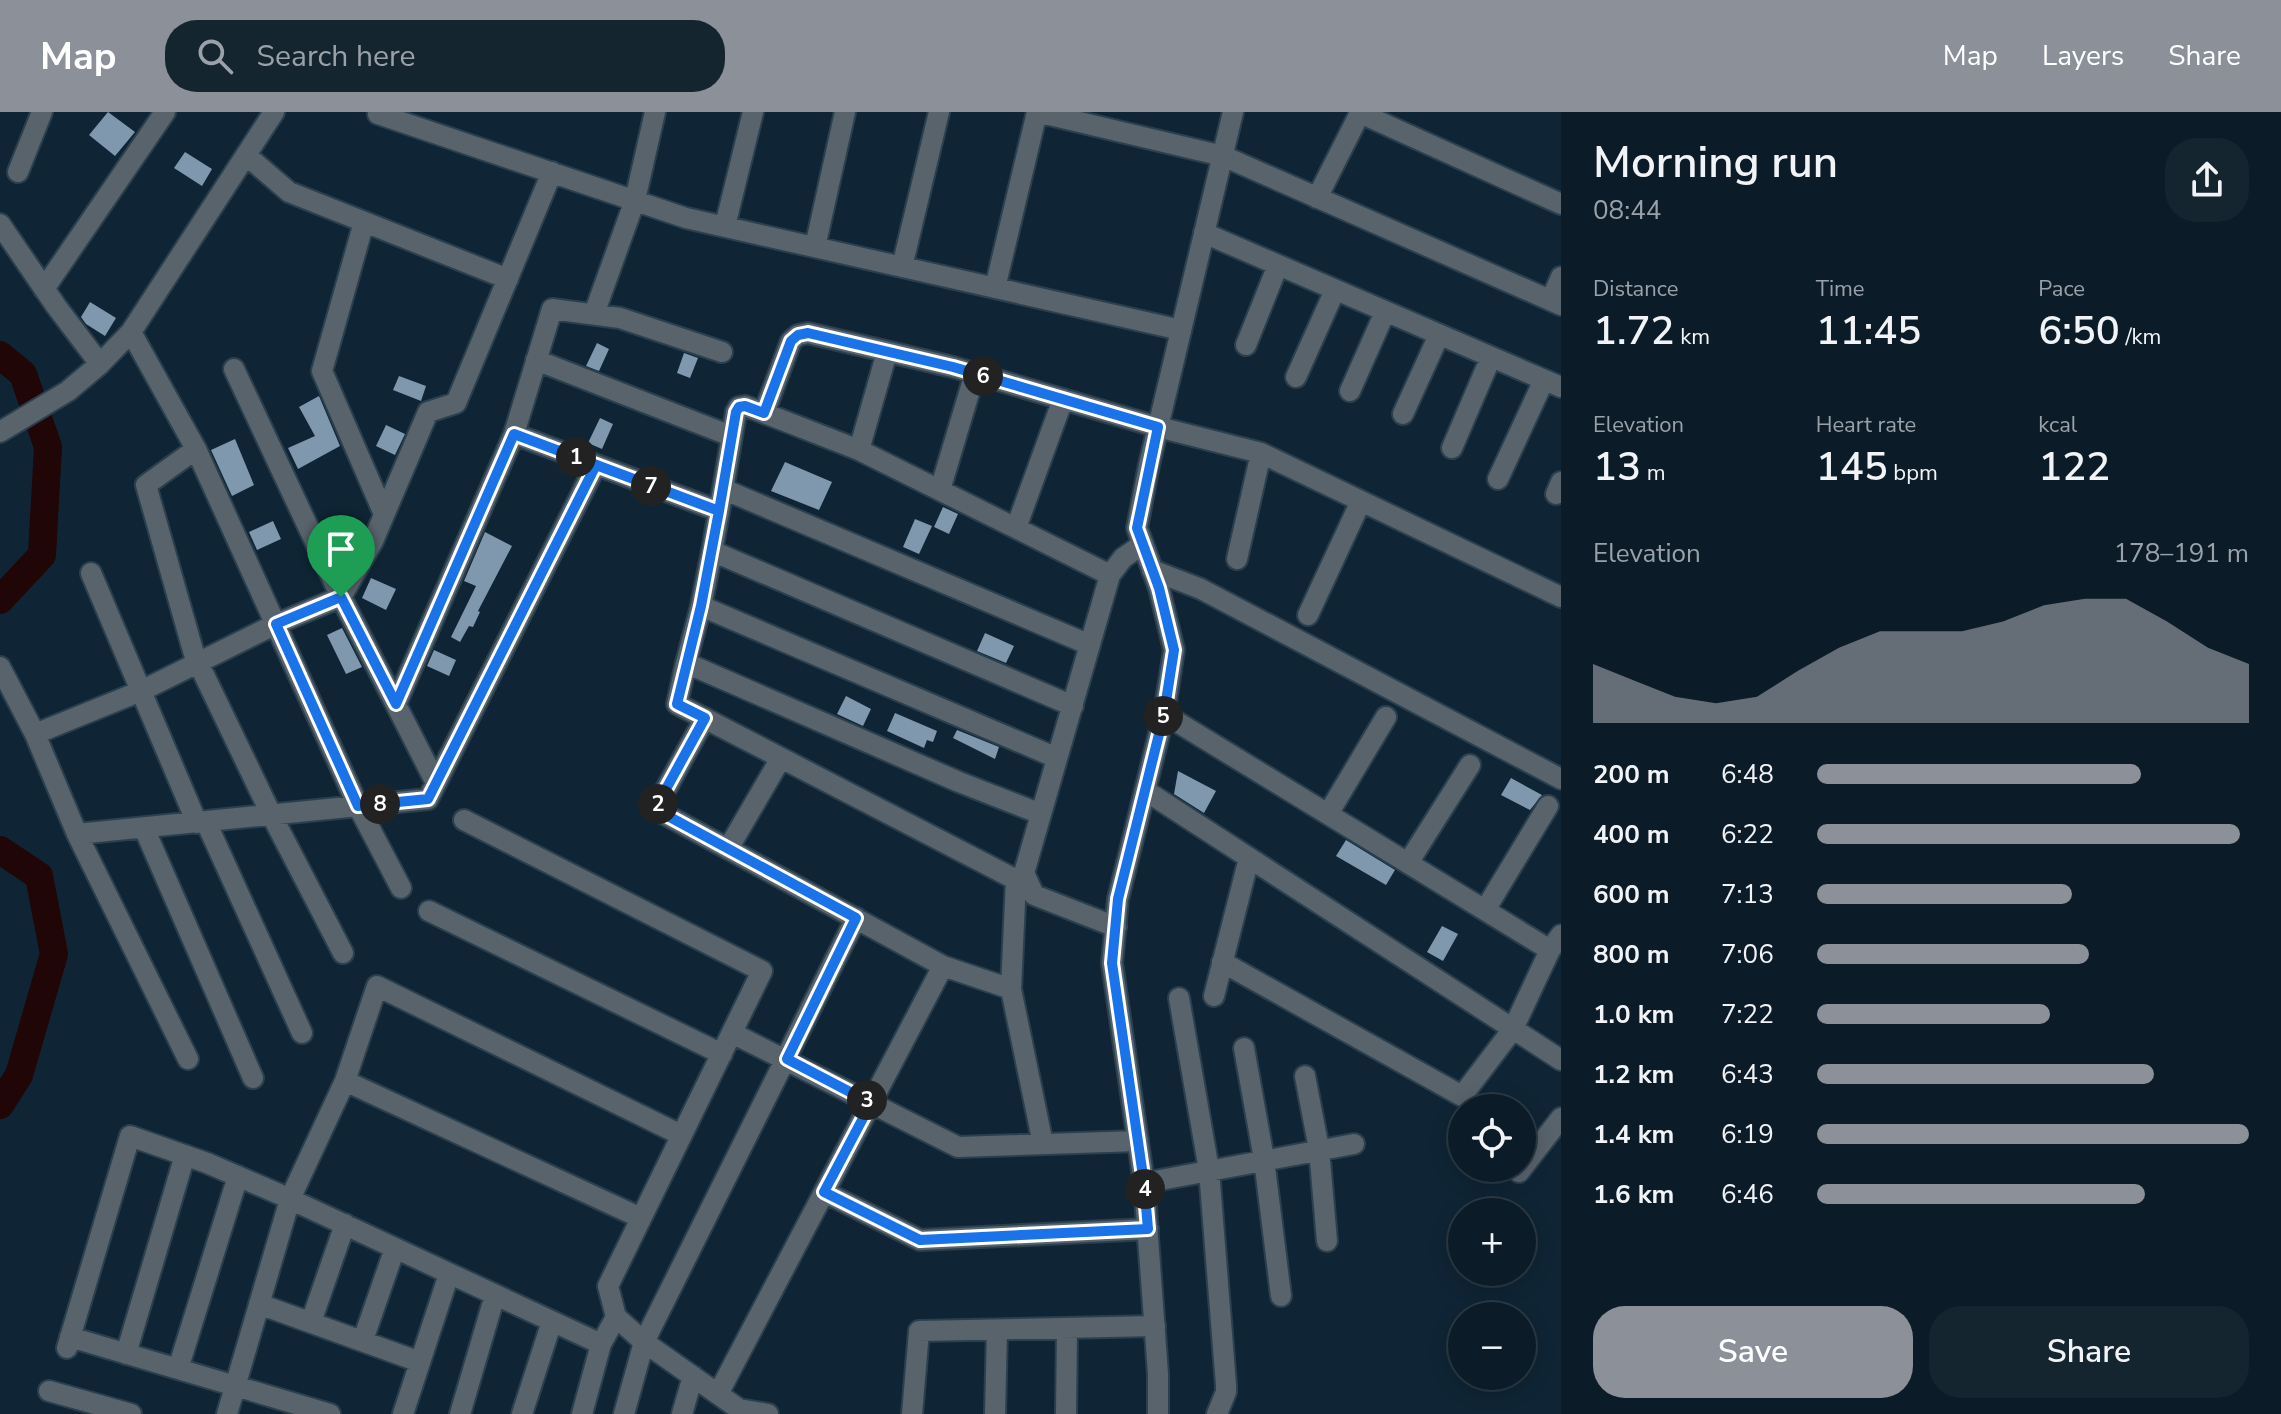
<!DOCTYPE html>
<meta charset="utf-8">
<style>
body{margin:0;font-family:"Nunito Sans",sans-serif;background:#142530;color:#f1f3f6;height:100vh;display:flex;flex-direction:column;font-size:30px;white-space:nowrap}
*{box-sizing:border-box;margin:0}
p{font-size:26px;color:#9aa1a8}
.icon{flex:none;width:44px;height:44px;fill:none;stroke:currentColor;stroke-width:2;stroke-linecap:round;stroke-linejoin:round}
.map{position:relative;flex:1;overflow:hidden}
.details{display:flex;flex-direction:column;background:#0b1c28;width:720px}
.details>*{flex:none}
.fabs{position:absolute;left:1448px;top:982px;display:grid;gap:16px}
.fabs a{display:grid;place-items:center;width:88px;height:88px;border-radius:50%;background:#0b1c28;box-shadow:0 4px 20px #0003,0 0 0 2px #2b3a45;font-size:40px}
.pin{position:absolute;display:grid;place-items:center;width:68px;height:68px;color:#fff;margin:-82px -34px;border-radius:50% 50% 50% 0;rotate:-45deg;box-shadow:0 0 8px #0007}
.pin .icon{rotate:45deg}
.km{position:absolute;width:40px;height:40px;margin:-20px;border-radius:50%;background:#222;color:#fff;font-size:22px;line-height:40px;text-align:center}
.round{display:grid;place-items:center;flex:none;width:84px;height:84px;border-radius:32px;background:#142530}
.headline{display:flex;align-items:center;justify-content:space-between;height:136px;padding:0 32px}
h1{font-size:44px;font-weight:600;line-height:60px}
.metrics{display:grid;grid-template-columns:repeat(3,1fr);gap:12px;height:136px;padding:8px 32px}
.metrics div{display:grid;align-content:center}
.metrics b{font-size:40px;font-weight:600}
.metrics small{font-size:22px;font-weight:400}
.metrics p{font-size:22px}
.chart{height:224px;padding:16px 32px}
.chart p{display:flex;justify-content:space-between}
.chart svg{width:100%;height:144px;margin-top:8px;fill:#8c9099;opacity:.7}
.action{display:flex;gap:16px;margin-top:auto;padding:16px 32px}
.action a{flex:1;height:92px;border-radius:32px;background:#8c9099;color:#fff;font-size:32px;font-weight:600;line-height:92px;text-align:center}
.action a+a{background:#142530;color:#f1f3f6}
ul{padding:0 32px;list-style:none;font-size:26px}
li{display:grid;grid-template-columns:128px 96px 1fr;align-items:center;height:60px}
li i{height:20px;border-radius:10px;background:#8c9099}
header{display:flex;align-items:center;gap:48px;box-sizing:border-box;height:112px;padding:0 40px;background:#8c9099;color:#fff}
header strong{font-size:38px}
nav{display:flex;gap:44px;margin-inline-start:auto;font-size:28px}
.search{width:560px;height:72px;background:#142530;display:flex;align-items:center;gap:20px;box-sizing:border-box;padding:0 28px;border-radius:32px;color:#9aa1a8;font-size:30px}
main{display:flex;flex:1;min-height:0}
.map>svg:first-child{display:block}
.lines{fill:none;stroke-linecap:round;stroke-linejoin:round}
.river{stroke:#200606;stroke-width:28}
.building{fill:#7f98ad}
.minor-casing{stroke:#2b404f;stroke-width:24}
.tertiary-casing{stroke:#2b404f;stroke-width:24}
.minor{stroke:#59636c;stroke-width:20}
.tertiary{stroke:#59636c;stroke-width:20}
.route-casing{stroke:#fff;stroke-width:16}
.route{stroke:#1a73e8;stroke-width:10}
</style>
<header>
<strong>Map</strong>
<div class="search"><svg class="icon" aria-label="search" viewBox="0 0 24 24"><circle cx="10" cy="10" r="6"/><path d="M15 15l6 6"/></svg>Search here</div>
<nav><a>Map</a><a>Layers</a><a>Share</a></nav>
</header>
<main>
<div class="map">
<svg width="1561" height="1302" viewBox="0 0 1561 1302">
<rect width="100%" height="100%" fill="#0f2535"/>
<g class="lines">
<path class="river" d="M 0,243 L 23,262 L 48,335 L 42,443 L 0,488
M 0,738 L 39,764 L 54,842 L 19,963 L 0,993"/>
</g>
<path class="building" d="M 108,0 L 135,20 L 115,44 L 89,23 Z
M 185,40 L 212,57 L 202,74 L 174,56 Z
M 90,190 L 116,206 L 105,224 L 86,212 L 81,205 Z
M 597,231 L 609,237 L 599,259 L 586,254 Z
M 684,241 L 698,246 L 690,266 L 677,261 Z
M 399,264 L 426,274 L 421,289 L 393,278 Z
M 319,284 L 340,334 L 298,357 L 288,336 L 315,324 L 299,295 Z
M 600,306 L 613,312 L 602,337 L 588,331 Z
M 386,313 L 405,322 L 395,343 L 376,334 Z
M 235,327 L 254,373 L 232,384 L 211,338 Z
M 785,350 L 832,370 L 819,398 L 771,379 Z
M 943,395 L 958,402 L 949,422 L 934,415 Z
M 915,407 L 932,414 L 919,442 L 903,435 Z
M 273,409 L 281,427 L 257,438 L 249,420 Z
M 485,420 L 512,434 L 478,499 L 480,500 L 473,515 L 469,514 L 460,530 L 451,525 L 476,474 L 464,469 Z
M 371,466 L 396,477 L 386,498 L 362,486 Z
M 342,516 L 362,555 L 346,562 L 327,523 Z
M 985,521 L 1014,534 L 1006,551 L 977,539 Z
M 434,538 L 456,548 L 449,564 L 427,554 Z
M 846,584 L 871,597 L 863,614 L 837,602 Z
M 895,601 L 937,619 L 933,630 L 927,628 L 924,636 L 887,619 Z
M 957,618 L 999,635 L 995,647 L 953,626 Z
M 1178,659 L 1216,679 L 1204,701 L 1174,682 Z
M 1511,666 L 1542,683 L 1530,698 L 1501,683 Z
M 1346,728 L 1395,758 L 1386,773 L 1336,744 Z
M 1442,814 L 1458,822 L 1443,849 L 1427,840 Z"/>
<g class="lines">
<defs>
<path id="minor" d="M 379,0 L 378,2 L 686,106 L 1181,218
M 1037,0 L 1223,44 L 1561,193
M 246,43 L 289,80 L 508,167
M 18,60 L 42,0
M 1317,86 L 1360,1 L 1561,92
M 364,110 L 322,259 L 384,402
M 0,112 L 56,194 L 100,252 L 131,220 L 196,337 L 358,694 L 401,776
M 725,114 L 753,0
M 1204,121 L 1561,275
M 815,135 L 845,0
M 902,155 L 939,0
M 995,176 L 1037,0
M 44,177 L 165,0
M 1551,188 L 1561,165
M 594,202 L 635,88 L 655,0
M 131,220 L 274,0
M 1246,233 L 1278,153
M 536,248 L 731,324
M 234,257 L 341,485 L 436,671
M 1296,265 L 1335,178
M 1350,279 L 1385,200
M 764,301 L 745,294 L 739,295 L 736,300 L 723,377 L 1090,533
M 1403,302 L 1439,223
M 0,320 L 68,279 L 100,252
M 514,322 L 719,399
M 1452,336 L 1491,245
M 196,337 L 146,373 L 194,542 L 271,702 L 343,841
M 859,338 L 887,240
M 1498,367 L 1544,268
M 723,377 L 712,439 L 1073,594
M 940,378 L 975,261
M 1556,382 L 1561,370
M 1016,416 L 1063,287
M 712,439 L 701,494 L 1057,646
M 1237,447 L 1261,341
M 1152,458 L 1201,477 L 1561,667
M 91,461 L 197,711
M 1110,463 L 1123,446 L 1143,432
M 701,494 L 686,551 L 959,670 L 1041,702
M 1308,503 L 1361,389
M 686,551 L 677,592 L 1030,775
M 0,555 L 35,622 L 77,722 L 188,947
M 396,592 L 514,322 L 552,197 L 620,206 L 722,240
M 1164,602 L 1550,838
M 705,606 L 655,697 L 943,854 L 1011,877
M 35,622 L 141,579 L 276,512 L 341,485 L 373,429 L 428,300 L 456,291 L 552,60
M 1146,679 L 1561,948
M 1328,702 L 1386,605
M 464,708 L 762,859 L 608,1174 L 616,1205 L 644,1230 L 739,1297 L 768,1302
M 206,710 L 302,921
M 144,716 L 253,966
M 77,722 L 428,687 L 596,353
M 728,737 L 781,646
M 1408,751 L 1470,653
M 1016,767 L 1011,877 L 1043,1032
M 1485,798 L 1548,694
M 429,799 L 722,942
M 1116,815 L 1034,783 L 1024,761 L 1110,463 L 859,338 L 764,301 L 791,229 L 798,223 L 808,221 L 953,255 L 1158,315 L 1261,341 L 1561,485
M 1222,850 L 1462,984 L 1513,917 L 1550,838 L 1561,823
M 1214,884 L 1249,746
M 1179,886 L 1209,1058 L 1226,1273 L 1226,1280 L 1217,1302
M 732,921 L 958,1035 L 1138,1029
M 1244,936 L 1264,1047 L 1281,1184
M 1305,964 L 1319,1037 L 1327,1129
M 345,969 L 641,1106
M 1519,1060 L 1561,1006
M 1144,1071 L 1354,1032
M 824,1080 L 920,1128 L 1148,1117
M 259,1192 L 420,1250
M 311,1210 L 345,1112
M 70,1225 L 330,1302
M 363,1228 L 395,1136
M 67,1236 L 130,1024 L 207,1051 L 279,1082 L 601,1232
M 126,1242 L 185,1043
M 178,1257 L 238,1064
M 49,1279 L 131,1302
M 718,1282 L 943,854
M 227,1302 L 290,1087 L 345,969 L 377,874 L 681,1023
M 403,1302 L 449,1162
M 460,1302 L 495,1183
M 522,1302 L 552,1209
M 582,1302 L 601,1232 L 616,1205
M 624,1302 L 644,1230 L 856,806
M 682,1302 L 693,1264
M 912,1302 L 919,1219 L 1155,1214
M 995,1302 L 997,1218
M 1066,1302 L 1067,1216"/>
<path id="tertiary" d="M 1158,1302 L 1158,1262 L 1144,1071 L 1112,851 L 1118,787 L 1164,602 L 1174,538 L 1159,476 L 1137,416 L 1149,353 L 1233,0"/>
</defs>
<use href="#minor" class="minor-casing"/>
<use href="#tertiary" class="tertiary-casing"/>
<use href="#minor" class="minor"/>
<use href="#tertiary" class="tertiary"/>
</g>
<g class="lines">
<defs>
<path id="route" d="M 341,485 L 396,592 L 514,322 L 719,399 L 701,494 L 677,592 L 705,606 L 655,697 L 856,806 L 787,947 L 871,991 L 824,1080 L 920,1128 L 1148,1117 L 1144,1071 L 1112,851 L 1118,787 L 1164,602 L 1174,538 L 1159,476 L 1137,416 L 1158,315 L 953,255 L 808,221 L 798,223 L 791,229 L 764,301 L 745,294 L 739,295 L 736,300 L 719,399 L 596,353 L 428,687 L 358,694 L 276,512 L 341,485"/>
</defs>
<use href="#route" class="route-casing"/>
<use href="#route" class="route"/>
</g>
</svg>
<div class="fabs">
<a><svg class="icon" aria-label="locate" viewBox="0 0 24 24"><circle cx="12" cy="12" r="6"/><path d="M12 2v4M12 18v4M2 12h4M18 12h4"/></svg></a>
<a>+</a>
<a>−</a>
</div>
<div class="pin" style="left:341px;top:485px;background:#1e9e55"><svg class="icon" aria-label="arrive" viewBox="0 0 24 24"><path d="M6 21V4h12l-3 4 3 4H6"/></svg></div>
<b class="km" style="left:576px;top:345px">1</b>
<b class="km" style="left:658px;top:692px">2</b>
<b class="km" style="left:867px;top:988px">3</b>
<b class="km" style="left:1145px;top:1077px">4</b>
<b class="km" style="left:1163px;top:604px">5</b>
<b class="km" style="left:983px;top:264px">6</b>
<b class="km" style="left:651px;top:374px">7</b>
<b class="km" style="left:380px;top:692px">8</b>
</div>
<section class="details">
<div class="headline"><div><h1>Morning run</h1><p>08:44</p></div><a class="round"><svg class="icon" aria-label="share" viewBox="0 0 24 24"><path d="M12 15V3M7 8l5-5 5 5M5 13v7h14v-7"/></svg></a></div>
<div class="metrics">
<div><p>Distance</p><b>1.72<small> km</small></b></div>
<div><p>Time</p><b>11:45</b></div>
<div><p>Pace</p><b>6:50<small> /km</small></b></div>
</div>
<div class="metrics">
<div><p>Elevation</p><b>13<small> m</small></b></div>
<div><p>Heart rate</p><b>145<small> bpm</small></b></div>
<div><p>kcal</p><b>122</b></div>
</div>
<div class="chart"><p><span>Elevation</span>178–191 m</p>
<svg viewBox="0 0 160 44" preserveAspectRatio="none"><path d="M0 44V26L10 31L20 36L30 38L40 36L50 28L60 21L70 16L80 16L90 16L100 13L110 8L120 6L130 6L140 13L150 21L160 26V44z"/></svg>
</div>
<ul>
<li><b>200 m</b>6:48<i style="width:75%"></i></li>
<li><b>400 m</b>6:22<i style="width:98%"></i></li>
<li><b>600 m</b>7:13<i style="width:59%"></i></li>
<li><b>800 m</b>7:06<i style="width:63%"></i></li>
<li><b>1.0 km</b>7:22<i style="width:54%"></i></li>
<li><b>1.2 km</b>6:43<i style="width:78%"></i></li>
<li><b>1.4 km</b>6:19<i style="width:100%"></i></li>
<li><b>1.6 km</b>6:46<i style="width:76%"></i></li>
</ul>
<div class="action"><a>Save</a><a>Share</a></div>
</section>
</main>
